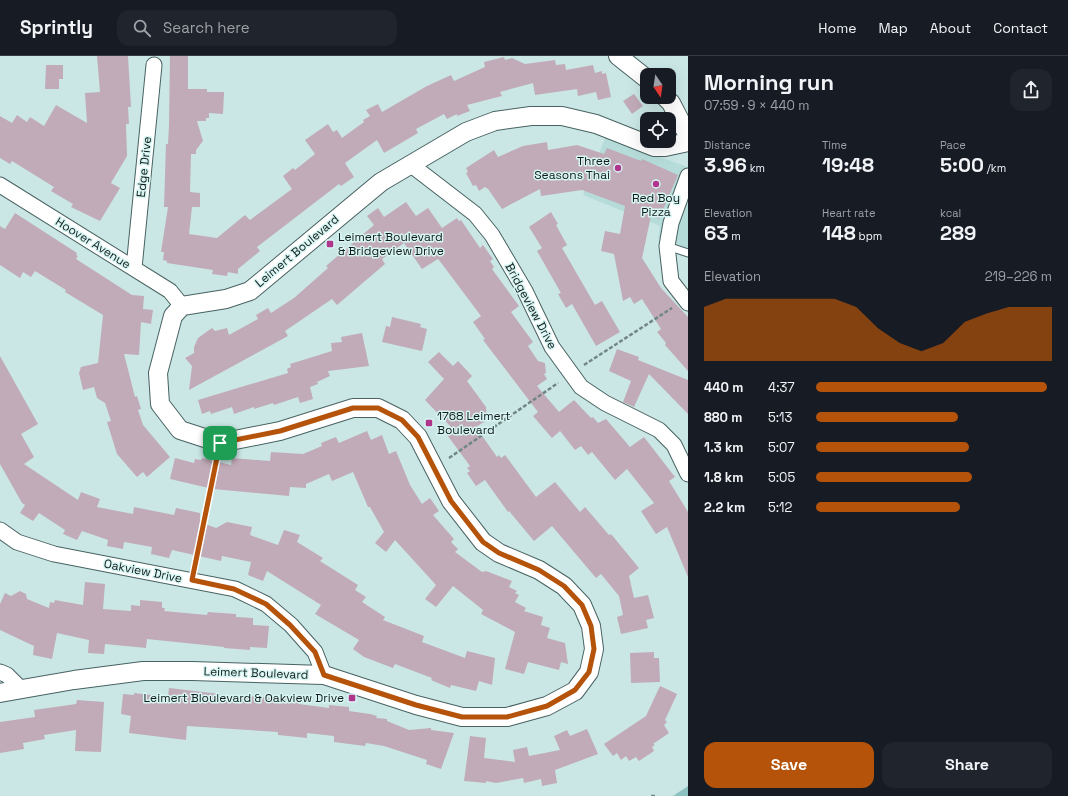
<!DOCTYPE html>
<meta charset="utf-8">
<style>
body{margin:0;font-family:"Space Grotesk",sans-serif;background:#20242c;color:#f1f3f6;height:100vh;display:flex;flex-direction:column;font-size:15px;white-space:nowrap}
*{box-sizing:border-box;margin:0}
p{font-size:13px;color:#9ea1a6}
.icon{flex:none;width:22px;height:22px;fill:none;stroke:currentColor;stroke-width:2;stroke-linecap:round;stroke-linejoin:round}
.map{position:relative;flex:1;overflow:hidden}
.side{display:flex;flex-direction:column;background:#171b24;width:380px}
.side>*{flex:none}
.needle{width:26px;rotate:167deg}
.fabs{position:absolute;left:640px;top:12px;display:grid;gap:8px}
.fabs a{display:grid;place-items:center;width:36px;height:36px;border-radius:8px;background:#171b24;box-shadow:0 4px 16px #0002;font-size:20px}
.pin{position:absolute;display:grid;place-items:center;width:34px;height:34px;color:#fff;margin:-17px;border-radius:8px;box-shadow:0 2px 6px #0006}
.round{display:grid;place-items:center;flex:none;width:42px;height:42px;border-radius:12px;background:#20242c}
.summary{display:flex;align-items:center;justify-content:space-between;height:68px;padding:0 16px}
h1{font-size:22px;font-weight:700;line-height:30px}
.stats{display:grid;grid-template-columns:repeat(3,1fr);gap:6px;height:68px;padding:4px 16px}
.stats div{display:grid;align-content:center}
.stats b{font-size:20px;font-weight:700}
.stats small{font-size:11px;font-weight:400}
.stats p{font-size:11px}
.chart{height:112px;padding:8px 16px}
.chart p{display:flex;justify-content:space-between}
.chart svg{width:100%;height:72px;margin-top:4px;fill:#b45309;opacity:.7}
.primary-button{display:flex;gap:8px;margin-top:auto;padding:8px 16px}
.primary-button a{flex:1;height:46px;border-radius:12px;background:#b45309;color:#fff;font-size:16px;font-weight:700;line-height:46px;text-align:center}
.primary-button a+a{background:#20242c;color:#f1f3f6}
ul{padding:0 16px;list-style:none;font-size:13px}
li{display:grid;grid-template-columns:64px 48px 1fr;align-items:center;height:30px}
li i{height:10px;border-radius:5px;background:#b45309}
header{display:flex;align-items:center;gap:24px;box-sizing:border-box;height:56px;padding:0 20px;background:#171b24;border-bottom:1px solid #363941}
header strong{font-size:19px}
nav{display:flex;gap:22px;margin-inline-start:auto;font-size:14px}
.search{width:280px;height:36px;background:#20242c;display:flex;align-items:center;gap:10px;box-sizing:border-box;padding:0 14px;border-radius:12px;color:#9ea1a6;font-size:15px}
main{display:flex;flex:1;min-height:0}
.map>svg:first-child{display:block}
.built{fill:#b6dcda}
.green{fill:#8cc1bf}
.building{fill:#c1abb8}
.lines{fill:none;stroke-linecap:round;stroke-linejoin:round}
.service-casing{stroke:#486261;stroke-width:9}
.minor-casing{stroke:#486261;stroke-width:17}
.tertiary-casing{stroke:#486261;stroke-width:20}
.path{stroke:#728685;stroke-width:2.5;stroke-dasharray:4 2;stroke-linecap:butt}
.service{stroke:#fff;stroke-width:7}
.minor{stroke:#fff;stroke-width:15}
.tertiary{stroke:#fff;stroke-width:18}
.route-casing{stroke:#fff;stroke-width:8}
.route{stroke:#b45309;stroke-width:5}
.poi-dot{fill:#af368a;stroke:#d7f5f3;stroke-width:1.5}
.labels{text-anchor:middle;stroke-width:3;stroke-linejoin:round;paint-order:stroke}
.poi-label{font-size:12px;fill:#101b1a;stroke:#d7f5f3;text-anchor:end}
.street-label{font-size:12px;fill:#101b1a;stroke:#d7f5f3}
</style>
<header>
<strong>Sprintly</strong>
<div class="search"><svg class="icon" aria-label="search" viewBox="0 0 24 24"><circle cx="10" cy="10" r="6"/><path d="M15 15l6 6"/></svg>Search here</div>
<nav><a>Home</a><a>Map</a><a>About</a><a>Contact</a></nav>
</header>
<main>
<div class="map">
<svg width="688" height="740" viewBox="0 0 688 740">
<rect width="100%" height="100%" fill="#cae7e6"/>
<path class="built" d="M 605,82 L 688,111 L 688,193 L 658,182 L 660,170 L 583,139 Z"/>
<path class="green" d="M 688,730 L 688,740 L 673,740 Z"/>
<path class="building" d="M 97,0 L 128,0 L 131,51 L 128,51 L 129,68 L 126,68 L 127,100 L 111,127 L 120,132 L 100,165 L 71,151 L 73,148 L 51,135 L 54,131 L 12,105 L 10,108 L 0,102 L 0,60 L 12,67 L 17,59 L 27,66 L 30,61 L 44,70 L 56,49 L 87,67 L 85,37 L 100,36 Z
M 170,0 L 188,0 L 188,33 L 207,33 L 207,36 L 224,36 L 223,58 L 209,57 L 209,62 L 206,62 L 206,65 L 197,65 L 203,85 L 196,94 L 196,98 L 191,98 L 190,136 L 200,137 L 200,151 L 192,151 L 189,178 L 217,182 L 245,159 L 250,164 L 292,133 L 283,120 L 293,112 L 295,114 L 315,98 L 305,84 L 328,68 L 333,76 L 337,74 L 342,82 L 364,66 L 363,64 L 370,60 L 366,54 L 378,48 L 382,56 L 427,30 L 451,19 L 454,25 L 485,11 L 484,6 L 504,1 L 505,4 L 512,2 L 525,8 L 555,4 L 556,9 L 565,8 L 566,14 L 593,9 L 595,17 L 602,15 L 602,18 L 606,17 L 611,41 L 598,44 L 596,36 L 578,40 L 577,33 L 535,39 L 533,27 L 500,36 L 502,40 L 467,49 L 470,55 L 457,60 L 457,58 L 447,63 L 444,58 L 416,73 L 418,77 L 384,97 L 377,84 L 345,107 L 354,121 L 341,130 L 339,128 L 257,191 L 260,195 L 238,213 L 238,218 L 228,216 L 227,220 L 212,218 L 213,214 L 167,207 L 167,205 L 163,204 L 164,196 L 161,196 L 168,151 L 164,151 L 166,88 L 168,88 L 169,69 Z
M 46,9 L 63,9 L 63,23 L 59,23 L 59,33 L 45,33 Z
M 634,38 L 643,50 L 632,58 L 623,45 Z
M 547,86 L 548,94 L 577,89 L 604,98 L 607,92 L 641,105 L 642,103 L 678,119 L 659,163 L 651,160 L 642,202 L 661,232 L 688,261 L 688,315 L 665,289 L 666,287 L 657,276 L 661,273 L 642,243 L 634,248 L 630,241 L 623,245 L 614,198 L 601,195 L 605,175 L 620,178 L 625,150 L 582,134 L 541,140 L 540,133 L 502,153 L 488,133 L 485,131 L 479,135 L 476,129 L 473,130 L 466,117 L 468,116 L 466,112 L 494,94 L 498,101 L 523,90 Z
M 406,146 L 416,160 L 428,152 L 442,172 L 457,162 L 459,165 L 461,164 L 480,192 L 483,189 L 493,203 L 490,205 L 494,211 L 492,213 L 519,250 L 511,256 L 533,286 L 528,290 L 538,305 L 545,307 L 546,317 L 544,318 L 547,323 L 537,330 L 559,356 L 574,344 L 591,362 L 593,361 L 598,367 L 606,363 L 630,391 L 644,381 L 675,421 L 669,425 L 688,456 L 688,521 L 667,471 L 656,478 L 641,455 L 654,447 L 627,413 L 615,424 L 592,396 L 588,399 L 581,390 L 575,394 L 560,375 L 552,382 L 533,360 L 538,356 L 483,284 L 485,283 L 473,266 L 481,260 L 442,208 L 438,203 L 422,213 L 404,187 L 382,203 L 385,208 L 337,249 L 332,243 L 285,275 L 288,280 L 189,334 L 192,310 L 185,302 L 194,297 L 194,291 L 198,282 L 212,272 L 215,275 L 227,272 L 229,279 L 258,263 L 256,259 L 268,252 L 271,257 L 294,242 L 328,212 L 326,210 L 374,169 L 367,160 L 378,152 L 384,161 Z
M 551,156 L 558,168 L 556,169 L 567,189 L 562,192 L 595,249 L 602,245 L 620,276 L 596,290 L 572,248 L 566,252 L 558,238 L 561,237 L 537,195 L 542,192 L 529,171 Z
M 15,157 L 77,197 L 76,199 L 78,200 L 76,203 L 132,239 L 144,240 L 143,253 L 153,254 L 151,268 L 141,266 L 139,299 L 124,298 L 135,341 L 137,340 L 141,353 L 138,354 L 143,369 L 170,401 L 147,421 L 143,416 L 137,421 L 117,398 L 107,366 L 111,365 L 105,347 L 97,342 L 94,331 L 83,334 L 79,317 L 81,311 L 98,307 L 103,259 L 65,236 L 66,234 L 35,215 L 31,221 L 23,216 L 20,222 L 0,209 L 0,170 L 5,173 Z
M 392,261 L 421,268 L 420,271 L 427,273 L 422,295 L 382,286 L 386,270 L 390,271 Z
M 362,277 L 369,310 L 328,315 L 330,320 L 317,326 L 318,328 L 310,331 L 313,343 L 300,347 L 298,341 L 274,349 L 273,347 L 254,353 L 254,351 L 234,358 L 232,351 L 211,358 L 210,355 L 202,358 L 198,344 L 288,317 L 287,313 L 291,311 L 290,308 L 332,295 L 331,287 L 342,286 L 341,281 Z
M 617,293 L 639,301 L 638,304 L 688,324 L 688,358 L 649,318 L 634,351 L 623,346 L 631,325 L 609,315 Z
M 439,296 L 453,310 L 458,305 L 472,320 L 467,325 L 486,351 L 487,364 L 476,371 L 497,401 L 499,399 L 501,402 L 505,399 L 536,441 L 555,426 L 580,456 L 585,451 L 609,479 L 611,478 L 639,512 L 629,520 L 634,542 L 648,539 L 654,562 L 646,564 L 648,572 L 621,578 L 617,561 L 623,559 L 619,540 L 601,518 L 596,522 L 552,470 L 534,485 L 509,455 L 508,456 L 485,424 L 476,430 L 467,417 L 470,415 L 467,412 L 470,410 L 445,376 L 451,371 L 425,344 L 444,323 L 428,306 Z
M 0,300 L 38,368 L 21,378 L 34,401 L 24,408 L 78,444 L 81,436 L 100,443 L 97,451 L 133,458 L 134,451 L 174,459 L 176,452 L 200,457 L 200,466 L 216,472 L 227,466 L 252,471 L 250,479 L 278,489 L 284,474 L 300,479 L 297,486 L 323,502 L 320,505 L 358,529 L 355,534 L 366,541 L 362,546 L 385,561 L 383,564 L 424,580 L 422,586 L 465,602 L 467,595 L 495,602 L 492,629 L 479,625 L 476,635 L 451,629 L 450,632 L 431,624 L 432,622 L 395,608 L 393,612 L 364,601 L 353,593 L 359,584 L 315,558 L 321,549 L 267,515 L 263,525 L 248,519 L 251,506 L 222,500 L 221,505 L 172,494 L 169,502 L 151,498 L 152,491 L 124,486 L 123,493 L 107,490 L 108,484 L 82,475 L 77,484 L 63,478 L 65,474 L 39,457 L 33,465 L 20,457 L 25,449 L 22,447 L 0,408 Z
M 367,375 L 371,384 L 382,379 L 389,398 L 396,395 L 410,429 L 422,448 L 430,442 L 439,455 L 433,459 L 454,483 L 451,486 L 458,493 L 455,496 L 482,516 L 486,515 L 512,525 L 509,531 L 517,535 L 515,537 L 519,539 L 515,546 L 526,552 L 524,555 L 543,561 L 541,569 L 550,572 L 547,582 L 565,587 L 568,608 L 561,606 L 559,614 L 528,606 L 524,618 L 505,613 L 515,576 L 481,558 L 483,554 L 453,530 L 436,551 L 425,543 L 436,529 L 395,484 L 386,496 L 375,487 L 384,476 L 370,451 L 368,451 L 353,416 L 332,425 L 329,418 L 306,428 L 306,432 L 290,431 L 289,440 L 213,433 L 170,423 L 175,402 L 194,407 L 195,403 L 201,404 L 202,402 L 231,409 L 232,402 L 270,405 L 271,396 L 303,398 L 322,390 L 321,387 L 336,381 L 339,387 Z
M 85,526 L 105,528 L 103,553 L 131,555 L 131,549 L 140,550 L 140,544 L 162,546 L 162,552 L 165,552 L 164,555 L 207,559 L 208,556 L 236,558 L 236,561 L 253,562 L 253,569 L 269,570 L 267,592 L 250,591 L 250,594 L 224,592 L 224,591 L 147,583 L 146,592 L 105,588 L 104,598 L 88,597 L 89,584 L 57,577 L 52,603 L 33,599 L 34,590 L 0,574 L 0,548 L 5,537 L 11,540 L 20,535 L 26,538 L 27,543 L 49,552 L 50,546 L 54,547 L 55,544 L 83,549 Z
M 654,596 L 654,602 L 659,602 L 660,626 L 631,627 L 630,597 Z
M 660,630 L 677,638 L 665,664 L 667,666 L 664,669 L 669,677 L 653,688 L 655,689 L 652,691 L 654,695 L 639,705 L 636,701 L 629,705 L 626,700 L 621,704 L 617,697 L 613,700 L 604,688 L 646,660 Z
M 169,632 L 220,638 L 219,641 L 245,643 L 246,640 L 299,644 L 299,648 L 329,652 L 329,649 L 349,651 L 349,655 L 370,658 L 377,660 L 376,662 L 387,663 L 387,665 L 409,674 L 431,672 L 431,674 L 454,677 L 441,713 L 426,708 L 427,704 L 384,690 L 366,687 L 365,690 L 334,686 L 334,680 L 307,677 L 307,682 L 278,679 L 278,676 L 187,670 L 186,684 L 129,677 L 131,660 L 121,658 L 123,638 L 134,639 L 134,637 L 168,641 Z
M 77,644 L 104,646 L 101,696 L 75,695 L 76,674 L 44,679 L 45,683 L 23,687 L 24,693 L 0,697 L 0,666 L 35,661 L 34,654 L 76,648 Z
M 587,673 L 598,698 L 555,714 L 557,727 L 542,730 L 541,723 L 524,727 L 523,722 L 496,727 L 486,725 L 486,727 L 464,725 L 470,680 L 486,682 L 484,702 L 515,706 L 513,694 L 527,691 L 529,700 L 560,694 L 554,680 L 567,674 L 570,680 Z"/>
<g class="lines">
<defs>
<path id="service" d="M 667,190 L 688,197"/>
<path id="minor" d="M 410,108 L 475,158 L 492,179 L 525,235 L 552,291 L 581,331 L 605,347 L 659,374 L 674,389 L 688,418
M 688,120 L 671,167 L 667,190 L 671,225 L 688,247
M 0,129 L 170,235 L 182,250
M 134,212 L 154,9
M 0,474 L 17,486 L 54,498 L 235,533 L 266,548 L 291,569 L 315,596 L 324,619
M 0,616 L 7,619 L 21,633"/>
<path id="tertiary" d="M 618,0 L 647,23
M 665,41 L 671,47 L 688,80
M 0,637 L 74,624 L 143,615 L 192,615 L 324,619 L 416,649 L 462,661 L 507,661 L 547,650 L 575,635 L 589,616 L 594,593 L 591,570 L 582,549 L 564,530 L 539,514 L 499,497 L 483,486 L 451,445 L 418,381 L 402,364 L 378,352 L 353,352 L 280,375 L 220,387 L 180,374 L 160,348 L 158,317 L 173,260 L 182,250 L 226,243 L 250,235 L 381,126 L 466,76 L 495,65 L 531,60 L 562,60 L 596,68 L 654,91 L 665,91 L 688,86"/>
</defs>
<use href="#service" class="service-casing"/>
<use href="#minor" class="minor-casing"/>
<use href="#tertiary" class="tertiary-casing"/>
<path class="path" d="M 584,309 L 672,252
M 449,402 L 558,327
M 195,510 L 217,404
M 651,740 L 655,740"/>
<use href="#service" class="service"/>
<use href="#minor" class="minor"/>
<use href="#tertiary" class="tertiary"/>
</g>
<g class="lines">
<defs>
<path id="route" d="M 353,352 L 378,352 L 402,364 L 418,381 L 451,445 L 483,486 L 499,497 L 539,514 L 564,530 L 582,549 L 591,570 L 594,593 L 589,616 L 575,634 L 547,650 L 507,661 L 462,661 L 416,649 L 324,619 L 315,596 L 290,569 L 266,548 L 234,533 L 192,524 L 220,387 L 280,375 Z"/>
</defs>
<use href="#route" class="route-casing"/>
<use href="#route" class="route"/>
</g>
<g class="poi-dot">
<circle cx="618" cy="112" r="4"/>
<circle cx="656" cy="128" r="4"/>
<rect x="326" y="184" width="8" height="8" rx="2"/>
<rect x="425" y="363" width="8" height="8" rx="2"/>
<rect x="348" y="638" width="8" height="8" rx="2"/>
</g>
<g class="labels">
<g class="poi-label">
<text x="610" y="109">Three<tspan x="610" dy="14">Seasons Thai</tspan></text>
<text x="656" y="146" text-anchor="middle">Red Boy<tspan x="656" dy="14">Pizza</tspan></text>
<text x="338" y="185" text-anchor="start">Leimert Boulevard<tspan x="338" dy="14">&amp; Bridgeview Drive</tspan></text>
<text x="437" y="364" text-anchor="start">1768 Leimert<tspan x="437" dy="14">Boulevard</tspan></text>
<text x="344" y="646">Leimert Bloulevard &amp; Oakview Drive</text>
</g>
<g class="street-label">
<text transform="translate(144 111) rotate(-84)" y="4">Edge Drive</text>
<text transform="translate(93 187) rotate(32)" y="4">Hoover Avenue</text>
<text transform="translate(297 195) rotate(-40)" y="4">Leimert Boulevard</text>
<text transform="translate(531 250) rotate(62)" y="4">Bridgeview Drive</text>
<text transform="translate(143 515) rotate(11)" y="4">Oakview Drive</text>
<text transform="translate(256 617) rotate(2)" y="4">Leimert Boulevard</text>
</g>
</g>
</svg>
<div class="fabs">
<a><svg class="needle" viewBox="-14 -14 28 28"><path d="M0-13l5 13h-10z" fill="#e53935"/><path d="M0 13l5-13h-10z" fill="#9ea1a6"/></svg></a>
<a><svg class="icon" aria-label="locate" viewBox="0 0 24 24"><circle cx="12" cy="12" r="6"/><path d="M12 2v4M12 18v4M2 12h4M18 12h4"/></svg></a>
</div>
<div class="pin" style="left:220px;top:387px;background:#1e9e55"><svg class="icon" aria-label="arrive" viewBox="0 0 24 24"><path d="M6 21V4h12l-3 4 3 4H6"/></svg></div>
</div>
<section class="side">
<div class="summary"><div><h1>Morning run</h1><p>07:59 · 9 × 440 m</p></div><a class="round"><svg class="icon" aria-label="share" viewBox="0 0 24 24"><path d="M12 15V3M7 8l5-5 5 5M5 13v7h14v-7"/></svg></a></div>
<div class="stats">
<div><p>Distance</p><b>3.96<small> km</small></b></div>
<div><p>Time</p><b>19:48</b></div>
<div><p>Pace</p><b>5:00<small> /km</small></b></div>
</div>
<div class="stats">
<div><p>Elevation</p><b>63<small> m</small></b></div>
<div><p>Heart rate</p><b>148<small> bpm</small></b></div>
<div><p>kcal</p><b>289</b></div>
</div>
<div class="chart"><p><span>Elevation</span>219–226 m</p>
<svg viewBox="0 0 160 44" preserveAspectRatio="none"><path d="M0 44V11L10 6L20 6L30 6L40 6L50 6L60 6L70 11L80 24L90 33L100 38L110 33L120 20L130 15L140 11L150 11L160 11V44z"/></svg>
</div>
<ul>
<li><b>440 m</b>4:37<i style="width:98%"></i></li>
<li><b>880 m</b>5:13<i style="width:60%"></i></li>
<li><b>1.3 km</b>5:07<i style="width:65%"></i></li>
<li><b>1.8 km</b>5:05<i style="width:66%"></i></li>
<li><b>2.2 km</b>5:12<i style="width:61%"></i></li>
</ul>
<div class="primary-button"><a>Save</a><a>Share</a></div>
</section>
</main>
